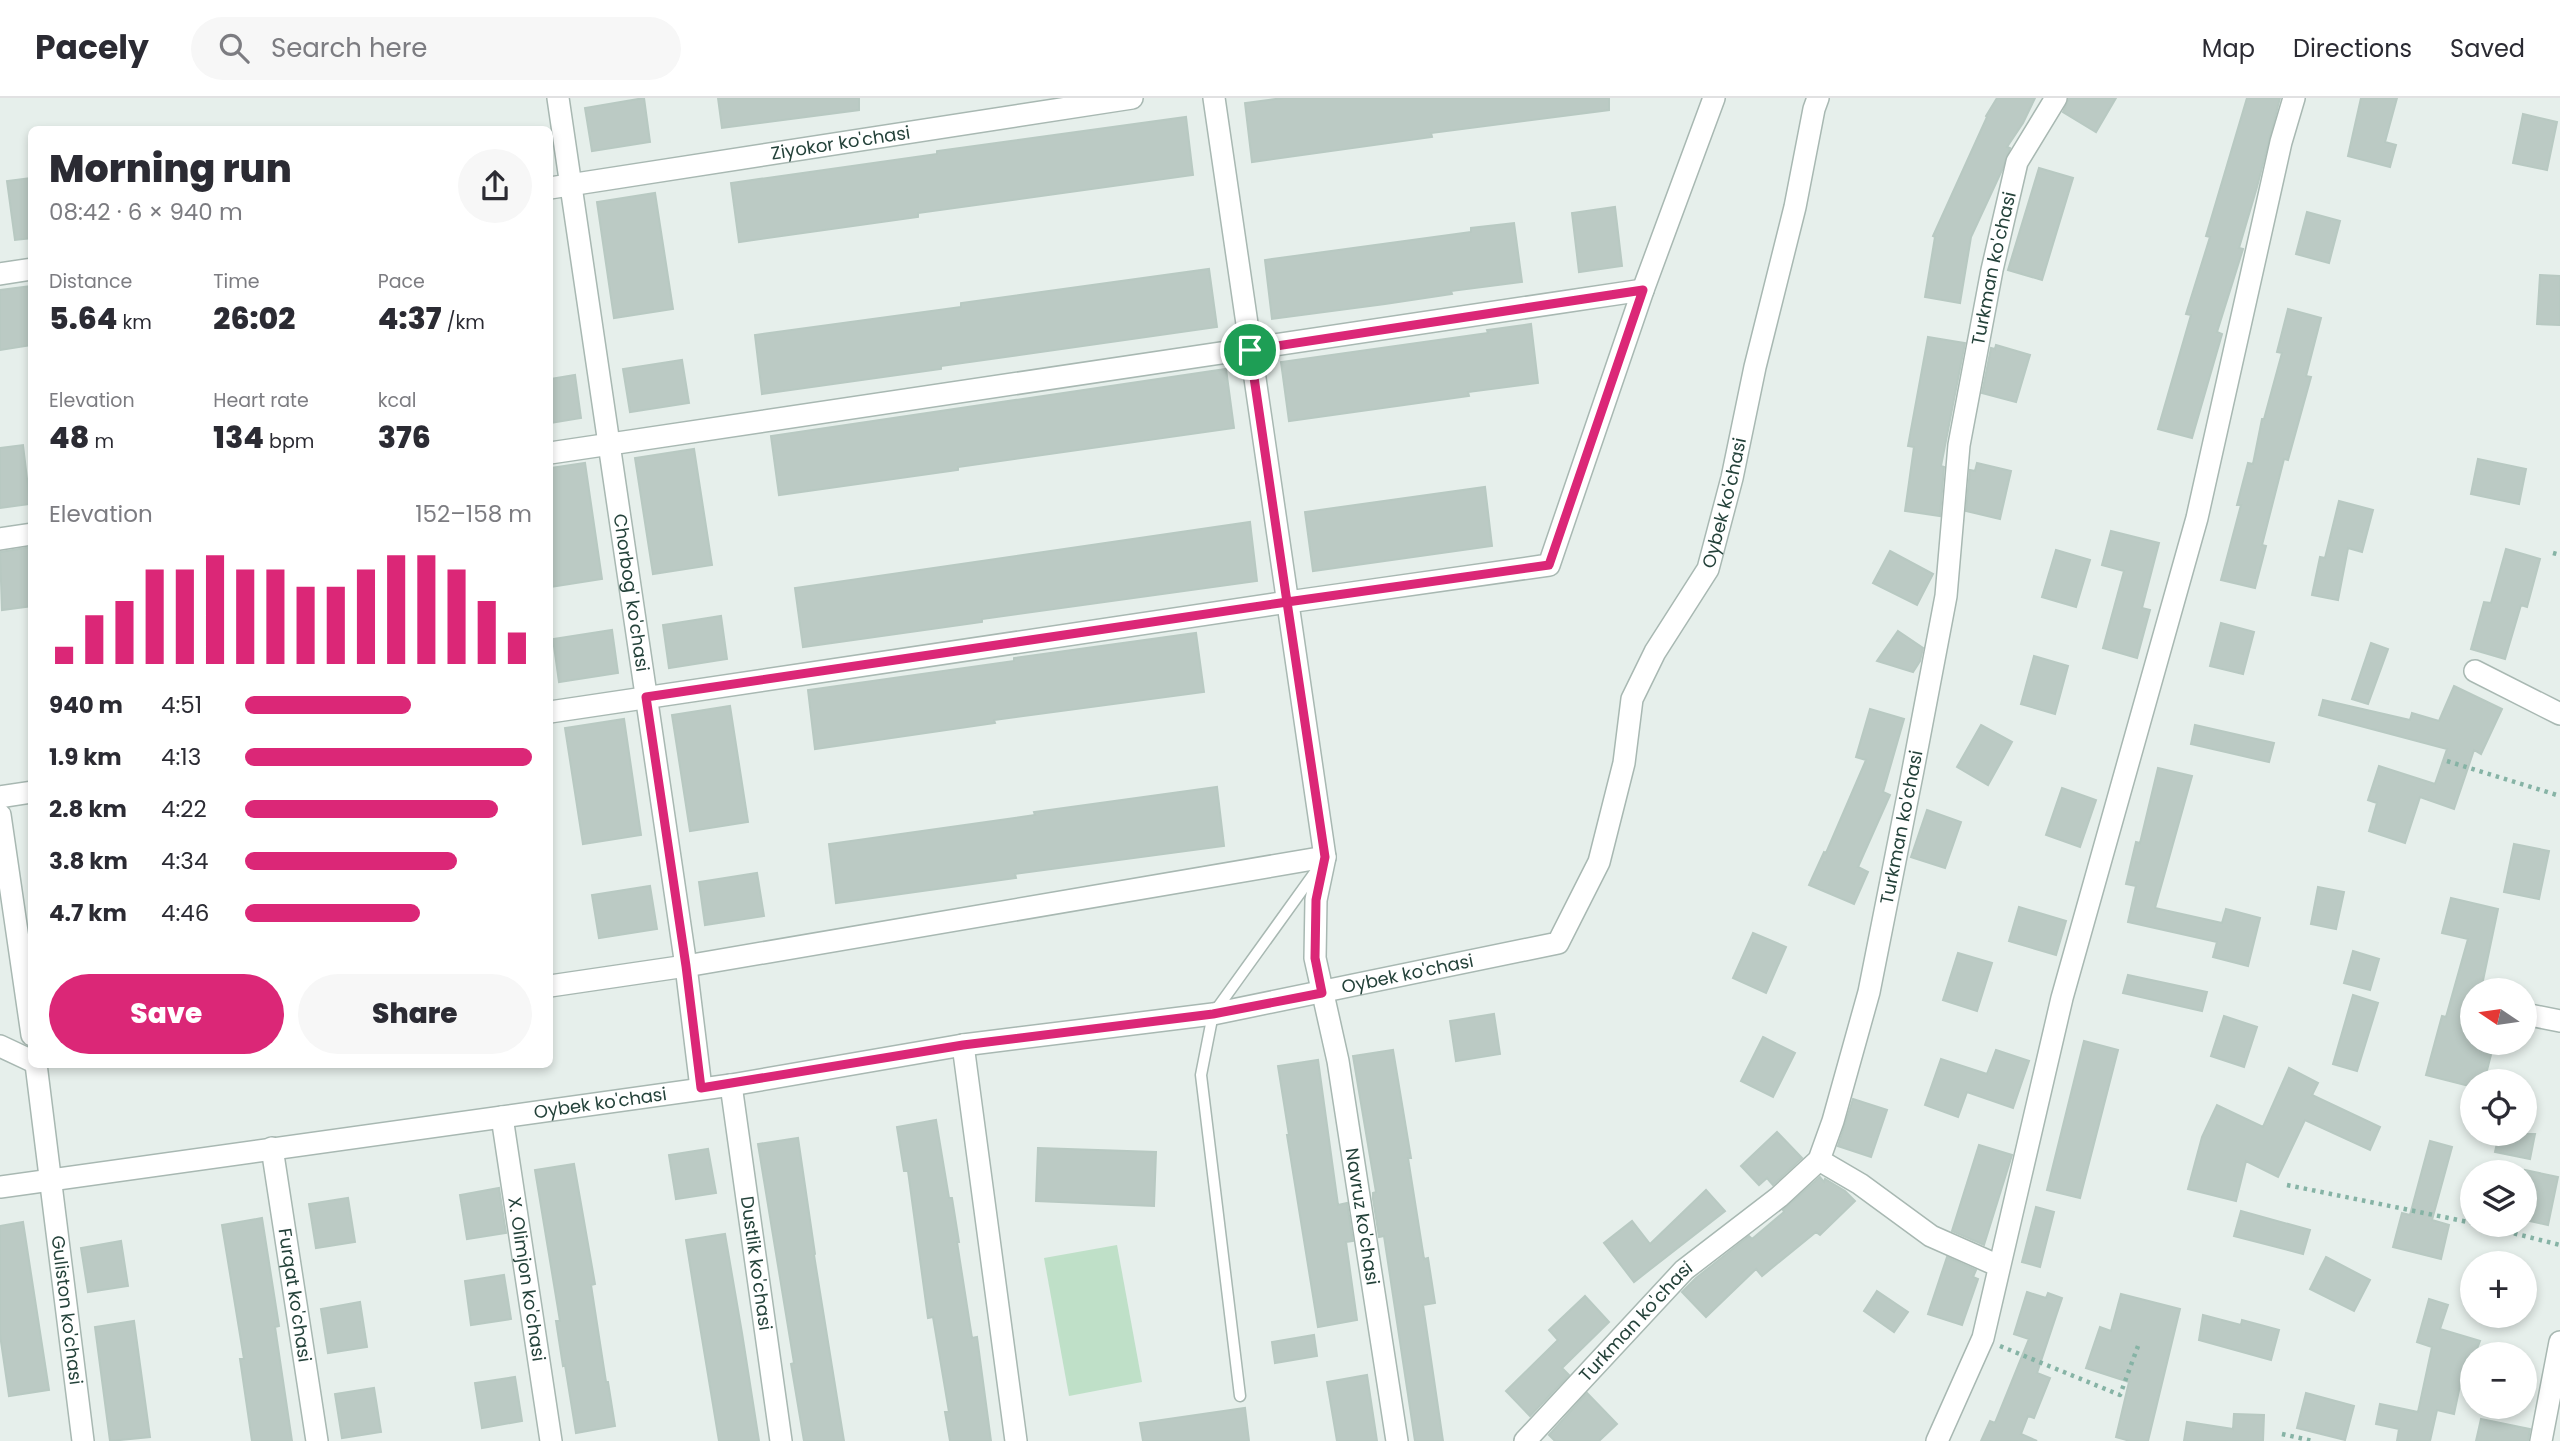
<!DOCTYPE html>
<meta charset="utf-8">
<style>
body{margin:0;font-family:Poppins,sans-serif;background:#f7f7f7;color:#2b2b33;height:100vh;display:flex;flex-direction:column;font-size:26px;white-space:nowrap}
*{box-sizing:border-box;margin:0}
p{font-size:23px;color:#7c7c81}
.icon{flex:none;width:38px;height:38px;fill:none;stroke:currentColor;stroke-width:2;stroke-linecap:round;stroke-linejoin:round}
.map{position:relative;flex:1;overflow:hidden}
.side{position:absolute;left:28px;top:28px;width:525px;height:942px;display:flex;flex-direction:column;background:#fff;border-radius:10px;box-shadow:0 4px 10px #0003}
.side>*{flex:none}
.needle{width:46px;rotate:283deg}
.tools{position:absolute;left:2460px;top:880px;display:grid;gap:14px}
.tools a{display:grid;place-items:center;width:77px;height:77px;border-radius:50%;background:#fff;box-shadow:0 4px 10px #0003;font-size:35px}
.pin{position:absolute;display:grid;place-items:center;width:60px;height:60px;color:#fff;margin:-30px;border:4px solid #fff;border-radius:50%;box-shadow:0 2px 7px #0007}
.round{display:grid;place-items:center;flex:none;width:74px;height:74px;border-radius:37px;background:#f7f7f7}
.summary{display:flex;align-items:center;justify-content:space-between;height:119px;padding:0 21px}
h1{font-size:38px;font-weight:800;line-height:52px}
.stats{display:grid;grid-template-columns:repeat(3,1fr);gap:10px;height:119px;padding:7px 21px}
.stats div{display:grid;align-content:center}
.stats b{font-size:30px;font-weight:800}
.stats small{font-size:19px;font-weight:400}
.stats p{font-size:19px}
.chart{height:196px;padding:14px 21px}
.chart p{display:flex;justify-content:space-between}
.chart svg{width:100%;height:126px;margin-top:7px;stroke:#db2777;stroke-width:6}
.primary-button{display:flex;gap:14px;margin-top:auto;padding:14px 21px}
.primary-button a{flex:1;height:80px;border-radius:42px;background:#db2777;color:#fff;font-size:28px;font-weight:800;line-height:80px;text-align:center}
.primary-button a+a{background:#f7f7f7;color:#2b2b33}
ul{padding:0 21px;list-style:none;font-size:23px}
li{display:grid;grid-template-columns:112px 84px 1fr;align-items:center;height:52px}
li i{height:18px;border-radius:9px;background:#db2777}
header{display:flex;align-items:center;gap:42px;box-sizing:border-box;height:98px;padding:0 35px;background:#fff;border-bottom:2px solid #e1e1e2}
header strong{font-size:33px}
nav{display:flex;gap:38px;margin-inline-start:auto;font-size:24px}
.search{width:490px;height:63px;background:#f7f7f7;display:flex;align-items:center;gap:18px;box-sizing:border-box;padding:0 24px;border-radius:38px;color:#7c7c81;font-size:26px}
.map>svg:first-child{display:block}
.green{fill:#bfe0c8}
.building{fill:#bbcac4;stroke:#b8c9c2;stroke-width:2}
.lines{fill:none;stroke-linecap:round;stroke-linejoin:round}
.lane-casing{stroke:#a8b8b2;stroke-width:13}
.street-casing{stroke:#a8b8b2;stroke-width:24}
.path{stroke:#86b3a5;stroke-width:4.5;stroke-dasharray:3.5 5;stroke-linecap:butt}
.lane{stroke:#fff;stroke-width:10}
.street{stroke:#fff;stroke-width:21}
.route-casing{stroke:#fff;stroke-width:14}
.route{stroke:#db2777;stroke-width:9}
.labels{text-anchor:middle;stroke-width:7;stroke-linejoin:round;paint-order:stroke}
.street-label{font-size:18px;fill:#24423a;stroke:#f7fbf9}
</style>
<header>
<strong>Pacely</strong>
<div class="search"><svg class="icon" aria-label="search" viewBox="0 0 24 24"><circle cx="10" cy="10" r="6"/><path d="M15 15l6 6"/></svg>Search here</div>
<nav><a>Map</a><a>Directions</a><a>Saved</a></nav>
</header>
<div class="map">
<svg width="2560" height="1343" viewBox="0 0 2560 1343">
<rect width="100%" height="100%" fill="#e6efeb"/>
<path class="green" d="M 1117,1147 L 1142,1284 L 1069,1298 L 1044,1160 Z"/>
<path class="building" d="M 644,0 L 650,44 L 592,53 L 585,10 Z
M 718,0 L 859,0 L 859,12 L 722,30 Z
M 1283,0 L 1609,0 L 1609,12 L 1431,35 L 1432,39 L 1252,64 L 1245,5 Z
M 1997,0 L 2035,0 L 2023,25 L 2007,49 L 2010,50 L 2002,72 L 1971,139 L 1960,205 L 1925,199 L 1935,139 L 1933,138 L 1987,19 L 1986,18 Z
M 2069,0 L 2116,0 L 2096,34 L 2063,14 Z
M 2247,0 L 2280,0 L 2257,89 L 2239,150 L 2243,151 L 2217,234 L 2222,236 L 2192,340 L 2158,331 L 2191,217 L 2186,216 L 2210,139 L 2206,138 Z
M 2361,0 L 2397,0 L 2385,44 L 2396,47 L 2390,69 L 2348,58 Z
M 2523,16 L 2557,24 L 2547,72 L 2513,65 Z
M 1186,19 L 1193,77 L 918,115 L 918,119 L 739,144 L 731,85 L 937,56 L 937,53 Z
M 2039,70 L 2073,80 L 2042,182 L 2008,172 Z
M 32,80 L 32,140 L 15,142 L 7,83 Z
M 655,95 L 673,211 L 614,220 L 597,104 Z
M 1615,109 L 1622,168 L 1579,174 L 1572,115 Z
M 2307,114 L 2340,123 L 2329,165 L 2296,156 Z
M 1514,125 L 1522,184 L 1451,193 L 1452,196 L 1385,206 L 1272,221 L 1265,162 L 1471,134 L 1471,130 Z
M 1209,171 L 1217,229 L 941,268 L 941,271 L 762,296 L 755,237 L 961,209 L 961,205 Z
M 2540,177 L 2560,178 L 2560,227 L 2537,226 Z
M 32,188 L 32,247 L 0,252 L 0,192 Z
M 2288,211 L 2321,220 L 2306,278 L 2311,279 L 2288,362 L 2284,361 L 2262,447 L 2266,448 L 2255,490 L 2221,482 L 2241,407 L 2237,407 L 2248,365 L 2253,366 L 2262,321 L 2264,321 L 2282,255 L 2277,254 Z
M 1531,226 L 1538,285 L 1468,294 L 1469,298 L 1289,323 L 1281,264 L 1488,235 L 1487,232 Z
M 1928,239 L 1965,245 L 1941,368 L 1944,369 L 1940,418 L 1905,413 L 1914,349 L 1908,348 Z
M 1996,247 L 2030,257 L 2016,304 L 1982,295 L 1991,250 L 1995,251 Z
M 682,262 L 689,305 L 630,314 L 623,271 Z
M 1226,271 L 1234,330 L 958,369 L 958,372 L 779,397 L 771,338 Z
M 575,277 L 581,320 L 550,325 L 550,281 Z
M 23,347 L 30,406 L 0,410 L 0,350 Z
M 694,351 L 712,467 L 653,476 L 635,360 Z
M 2478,361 L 2526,371 L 2519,406 L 2471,396 Z
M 585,365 L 602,481 L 550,489 L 550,370 Z
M 1977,365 L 2011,373 L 2000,421 L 1966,413 L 1970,372 L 1975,373 Z
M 1485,389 L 1492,448 L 1313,473 L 1305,414 Z
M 2339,403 L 2373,412 L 2362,454 L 2348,450 L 2338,502 L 2312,497 L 2320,459 L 2325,460 Z
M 1250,424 L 1257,483 L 982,521 L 982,524 L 803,549 L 795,490 Z
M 2111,433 L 2159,445 L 2142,510 L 2150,512 L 2137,560 L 2103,550 L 2124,473 L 2102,467 Z
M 32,449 L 32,508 L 2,512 L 0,454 Z
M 2506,451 L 2540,461 L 2527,509 L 2521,507 L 2505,561 L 2471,551 L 2484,504 L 2491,505 Z
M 2056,452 L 2090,462 L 2076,509 L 2042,499 Z
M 1890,453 L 1933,476 L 1917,507 L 1873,485 Z
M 721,518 L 727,561 L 669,570 L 663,527 Z
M 2221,525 L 2254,534 L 2243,576 L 2210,568 Z
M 612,532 L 618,575 L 559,584 L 553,541 Z
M 1898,533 L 1923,550 L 1920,563 L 1913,574 L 1877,563 Z
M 1196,535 L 1204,594 L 994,622 L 995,625 L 815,651 L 808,592 L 1014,563 L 1014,560 Z
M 2371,545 L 2388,551 L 2368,606 L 2352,601 Z
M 2034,558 L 2068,568 L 2055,616 L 2021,606 Z
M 2454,588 L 2502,611 L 2481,656 L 2474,652 L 2454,711 L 2420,699 L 2405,745 L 2369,733 L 2377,705 L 2368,702 L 2379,668 L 2435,686 L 2447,651 L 2319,617 L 2323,602 L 2410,622 L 2412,615 L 2439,623 Z
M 730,608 L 748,724 L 690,733 L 672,617 Z
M 1870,611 L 1904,621 L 1883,694 L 1890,697 L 1858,769 L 1868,774 L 1854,806 L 1809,787 L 1824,754 L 1826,755 L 1866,662 L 1856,659 Z
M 624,621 L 641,737 L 583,746 L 565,630 Z
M 1981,627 L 2012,644 L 1988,687 L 1957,669 Z
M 2195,627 L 2274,645 L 2269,664 L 2191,646 Z
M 2158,670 L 2192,678 L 2155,810 L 2222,825 L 2226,811 L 2260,820 L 2248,868 L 2213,859 L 2217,844 L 2128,824 L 2136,788 L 2126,786 L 2136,744 L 2140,745 Z
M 1217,689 L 1224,748 L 1015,776 L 1016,780 L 836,805 L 829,746 L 1035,717 L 1034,714 Z
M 2062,690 L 2096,702 L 2080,749 L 2046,737 Z
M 1927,712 L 1961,724 L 1945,770 L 1911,759 Z
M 2514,746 L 2549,753 L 2539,801 L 2504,794 Z
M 757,775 L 764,818 L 705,827 L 699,784 Z
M 650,788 L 657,831 L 599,840 L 592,797 Z
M 2318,789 L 2344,794 L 2336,831 L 2311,826 Z
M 2451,800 L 2498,811 L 2481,892 L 2473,892 L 2473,945 L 2494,945 L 2484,984 L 2473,984 L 2473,989 L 2426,977 L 2442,918 L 2446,919 L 2468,841 L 2442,835 Z
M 2019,809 L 2066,823 L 2056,857 L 2009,843 Z
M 1753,835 L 1786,849 L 1766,895 L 1733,880 Z
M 2353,853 L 2379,861 L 2370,892 L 2344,885 Z
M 1958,855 L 1992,865 L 1977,913 L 1943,902 Z
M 2128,877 L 2207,894 L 2202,913 L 2123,895 Z
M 2353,897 L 2378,905 L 2357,973 L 2333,966 Z
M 1494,916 L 1500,956 L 1456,963 L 1450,923 Z
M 2224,918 L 2257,929 L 2244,969 L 2211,958 Z
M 1763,939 L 1795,955 L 1773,999 L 1741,983 Z
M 2084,943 L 2118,952 L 2080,1100 L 2047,1092 Z
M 1393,952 L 1411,1060 L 1408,1060 L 1424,1161 L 1428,1160 L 1435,1205 L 1423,1207 L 1443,1343 L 1415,1343 L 1384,1138 L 1379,1139 L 1373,1101 L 1373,1095 L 1376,1094 L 1353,958 Z
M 1996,952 L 2029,963 L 2013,1010 L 1967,994 L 1958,1019 L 1925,1007 L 1941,961 L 1987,976 Z
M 1318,962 L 1338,1107 L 1347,1105 L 1353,1143 L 1346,1144 L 1357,1222 L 1318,1229 L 1287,1037 L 1289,1037 L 1278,968 Z
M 2289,970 L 2318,985 L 2312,997 L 2380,1029 L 2370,1052 L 2305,1022 L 2278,1079 L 2246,1063 L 2236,1103 L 2188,1091 L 2202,1039 L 2217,1007 L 2263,1029 Z
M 1853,1001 L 1887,1012 L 1871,1059 L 1838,1048 Z
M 936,1022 L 949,1100 L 952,1100 L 959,1144 L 957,1144 L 972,1240 L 977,1239 L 991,1343 L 950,1343 L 945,1314 L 949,1314 L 933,1219 L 928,1220 L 908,1073 L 904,1073 L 897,1029 Z
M 1777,1034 L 1802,1060 L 1773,1087 L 1767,1080 L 1759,1087 L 1741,1068 Z
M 2499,1036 L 2535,1036 L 2530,1061 L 2495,1054 Z
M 798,1040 L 815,1156 L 814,1157 L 844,1343 L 804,1343 L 791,1266 L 794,1265 L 758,1046 Z
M 2430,1043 L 2452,1049 L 2432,1122 L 2449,1127 L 2441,1161 L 2393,1149 L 2402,1115 L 2410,1117 Z
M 1979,1047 L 2012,1057 L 1984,1147 L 1952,1133 Z
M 1038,1050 L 1156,1054 L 1154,1108 L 1036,1103 Z
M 708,1051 L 716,1095 L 676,1101 L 669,1057 Z
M 574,1066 L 595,1186 L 591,1187 L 606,1284 L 608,1284 L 615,1328 L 576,1335 L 565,1267 L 563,1268 L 556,1223 L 560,1223 L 535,1072 Z
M 2525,1072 L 2558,1079 L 2548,1127 L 2525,1122 Z
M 1820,1079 L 1824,1084 L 1825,1081 L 1845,1093 L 1855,1103 L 1820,1137 L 1816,1134 L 1762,1178 L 1756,1171 L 1706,1219 L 1682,1194 L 1696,1180 L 1749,1138 L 1752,1141 L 1784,1114 L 1783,1112 Z
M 499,1090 L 506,1135 L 467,1141 L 460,1097 Z
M 1706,1092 L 1725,1113 L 1634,1184 L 1604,1145 L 1632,1123 L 1650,1146 Z
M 348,1100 L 355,1144 L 316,1150 L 309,1106 Z
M 2036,1109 L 2054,1114 L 2040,1169 L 2022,1164 Z
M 2241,1113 L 2310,1132 L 2303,1156 L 2234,1138 Z
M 262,1120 L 279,1228 L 275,1229 L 292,1343 L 252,1343 L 240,1261 L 244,1261 L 222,1127 Z
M 23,1124 L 49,1292 L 9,1298 L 0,1237 L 0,1128 Z
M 725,1136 L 742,1235 L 759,1343 L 719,1343 L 693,1186 L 686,1142 Z
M 121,1143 L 128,1188 L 88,1194 L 81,1150 Z
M 1947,1159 L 1976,1172 L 1973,1179 L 1978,1181 L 1962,1227 L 1928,1216 Z
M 2326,1159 L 2370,1182 L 2354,1213 L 2310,1191 Z
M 504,1177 L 511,1221 L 471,1227 L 465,1183 Z
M 1877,1193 L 1908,1214 L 1894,1234 L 1864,1213 Z
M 2027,1194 L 2046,1200 L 2048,1195 L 2062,1200 L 2037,1275 L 2050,1280 L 2034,1320 L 2028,1318 L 2021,1336 L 2037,1343 L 1981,1343 L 1990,1323 L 1995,1325 L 2029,1241 L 2014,1236 Z
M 2121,1196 L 2180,1211 L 2148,1343 L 2130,1343 L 2116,1339 L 2129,1284 L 2086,1270 L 2100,1229 L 2111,1233 Z
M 1585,1198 L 1609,1224 L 1562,1270 L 1569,1277 L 1530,1318 L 1506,1293 L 1558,1242 L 1549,1232 Z
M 2429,1201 L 2448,1207 L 2440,1231 L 2480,1243 L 2473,1261 L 2466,1259 L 2454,1316 L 2437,1312 L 2430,1343 L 2397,1343 L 2399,1331 L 2376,1326 L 2380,1306 L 2418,1314 L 2432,1249 L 2417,1244 Z
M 360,1204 L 367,1249 L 328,1255 L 321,1211 Z
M 2203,1217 L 2241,1227 L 2242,1222 L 2279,1232 L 2271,1262 L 2199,1242 Z
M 134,1223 L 150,1339 L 110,1343 L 95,1229 Z
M 1314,1237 L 1317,1258 L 1275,1265 L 1272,1244 Z
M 1367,1277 L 1377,1343 L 1337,1343 L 1327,1284 Z
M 515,1279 L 522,1323 L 482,1330 L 475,1285 Z
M 374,1290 L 381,1334 L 342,1340 L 335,1296 Z
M 1587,1295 L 1617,1326 L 1599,1343 L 1555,1343 L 1549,1337 Z
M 2306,1295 L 2354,1308 L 2345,1342 L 2297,1330 Z
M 1245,1310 L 1249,1343 L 1143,1343 L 1140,1325 Z
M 2234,1316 L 2264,1317 L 2263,1343 L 2184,1343 L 2187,1324 L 2233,1331 Z
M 2481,1321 L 2530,1331 L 2528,1343 L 2476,1343 Z"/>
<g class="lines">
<defs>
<path id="lane" d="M 1240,1298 L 1201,977 L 1213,916 L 1318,770"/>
<g id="street">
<path id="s1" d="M 558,0 L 686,868 L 701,990"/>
<path id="s2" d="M 1214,0 L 1325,759 L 1316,802 L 1315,860 L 1338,963 L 1397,1343"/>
<path id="s3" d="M 550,90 L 1132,0"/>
<path d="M 0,176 L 32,171"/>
<path d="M 550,355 L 1643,192"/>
<path d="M 0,441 L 32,436"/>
<path d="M 2475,573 L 2560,616"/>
<path d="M 550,614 L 1288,504 L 1549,467 L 1643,192 L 1714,0"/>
<path d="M 0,699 L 32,694"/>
<path d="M 0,717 L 32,937"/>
<path d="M 550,888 L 686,868 L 1325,759"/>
<path d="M 2525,916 L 2560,923"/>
<path d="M 963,947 L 1016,1343"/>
<path d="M 0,948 L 32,963"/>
<path id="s4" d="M 36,966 L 83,1343"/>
<path id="s5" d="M 731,987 L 781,1343"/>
<path id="s6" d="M 502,1019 L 551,1343"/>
<path id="s7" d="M 272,1050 L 317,1343"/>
<path d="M 1819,1062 L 1860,1086 L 1931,1138 L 1999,1168"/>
<path id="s8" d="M 0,1089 L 731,987 L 963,947 L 1213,916 L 1558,845 L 1599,764 L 1624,665 L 1632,601 L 1655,554 L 1708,471 L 1732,380 L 1755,269 L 1795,109 L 1814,11 L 1818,0"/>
<path id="s9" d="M 1525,1343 L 1684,1172 L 1779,1099 L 1819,1062 L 1833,1023 L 1869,894 L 1913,672 L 1946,498 L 1959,347 L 1992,172 L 2017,64 L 2056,0"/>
<path d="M 1937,1343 L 1983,1240 L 2062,900 L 2197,420 L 2281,44 L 2294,0"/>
<path d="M 2541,1343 L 2560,1244"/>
</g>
</defs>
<use href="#lane" class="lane-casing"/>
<use href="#street" class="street-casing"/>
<path class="path" d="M 2553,455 L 2560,457
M 2447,663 L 2560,698
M 2287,1087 L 2473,1125
M 2481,1127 L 2560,1147
M 2000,1248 L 2120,1297 L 2138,1248
M 2282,1336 L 2313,1343"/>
<use href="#lane" class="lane"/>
<use href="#street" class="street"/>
</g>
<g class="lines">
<defs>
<path id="route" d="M 1250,252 L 1287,504 L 646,599 L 686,868 L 701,990 L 963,947 L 1213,916 L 1322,895 L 1315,860 L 1316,802 L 1325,759 L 1287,504 L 1549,467 L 1643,192 L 1250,252"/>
</defs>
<use href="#route" class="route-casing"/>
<use href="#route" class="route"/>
</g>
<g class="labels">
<g class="street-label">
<text dy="6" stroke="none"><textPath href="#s3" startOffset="294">Ziyokor ko'chasi</textPath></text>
<text dy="6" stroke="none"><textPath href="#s9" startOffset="1318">Turkman ko'chasi</textPath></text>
<text dy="6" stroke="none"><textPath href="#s8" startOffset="2054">Oybek ko'chasi</textPath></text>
<text dy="6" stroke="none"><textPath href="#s1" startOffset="500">Chorbog' ko'chasi</textPath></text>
<text dy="6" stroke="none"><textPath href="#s9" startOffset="751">Turkman ko'chasi</textPath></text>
<text dy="6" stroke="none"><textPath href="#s8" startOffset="1424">Oybek ko'chasi</textPath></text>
<text dy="6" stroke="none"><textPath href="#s8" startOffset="606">Oybek ko'chasi</textPath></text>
<text dy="6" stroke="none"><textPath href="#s2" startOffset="1132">Navruz ko'chasi</textPath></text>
<text dy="6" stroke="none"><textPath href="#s5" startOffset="180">Dustlik ko'chasi</textPath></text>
<text dy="6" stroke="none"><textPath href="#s6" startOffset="164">X. Olimjon ko'chasi</textPath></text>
<text dy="6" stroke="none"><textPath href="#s7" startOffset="149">Furqat ko'chasi</textPath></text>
<text dy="6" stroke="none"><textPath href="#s4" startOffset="248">Guliston ko'chasi</textPath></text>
<text dy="6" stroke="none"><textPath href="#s9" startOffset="163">Turkman ko'chasi</textPath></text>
</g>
</g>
</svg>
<div class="tools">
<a><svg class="needle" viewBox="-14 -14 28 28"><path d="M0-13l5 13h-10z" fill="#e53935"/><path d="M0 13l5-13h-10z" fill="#7c7c81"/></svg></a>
<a><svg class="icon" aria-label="locate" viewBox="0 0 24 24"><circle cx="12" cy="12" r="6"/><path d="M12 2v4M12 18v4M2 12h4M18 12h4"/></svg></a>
<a><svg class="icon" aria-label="layers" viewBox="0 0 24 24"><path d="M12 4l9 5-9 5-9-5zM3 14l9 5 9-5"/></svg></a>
<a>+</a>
<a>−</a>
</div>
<div class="pin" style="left:1250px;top:252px;background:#1e9e55"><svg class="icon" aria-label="arrive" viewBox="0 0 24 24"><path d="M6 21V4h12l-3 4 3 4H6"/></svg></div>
<section class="side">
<div class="summary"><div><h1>Morning run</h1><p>08:42 · 6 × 940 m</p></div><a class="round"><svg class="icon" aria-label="share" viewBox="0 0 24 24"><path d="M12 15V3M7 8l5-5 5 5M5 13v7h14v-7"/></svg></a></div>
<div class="stats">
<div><p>Distance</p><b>5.64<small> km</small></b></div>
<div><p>Time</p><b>26:02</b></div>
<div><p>Pace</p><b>4:37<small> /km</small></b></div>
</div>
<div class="stats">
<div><p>Elevation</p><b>48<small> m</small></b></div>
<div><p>Heart rate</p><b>134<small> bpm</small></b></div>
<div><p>kcal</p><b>376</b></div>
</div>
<div class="chart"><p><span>Elevation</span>152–158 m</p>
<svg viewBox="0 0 160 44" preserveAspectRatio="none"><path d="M5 44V38M15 44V27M25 44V22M35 44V11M45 44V11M55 44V6M65 44V11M75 44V11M85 44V17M95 44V17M105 44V11M115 44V6M125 44V6M135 44V11M145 44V22M155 44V33"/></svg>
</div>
<ul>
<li><b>940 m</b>4:51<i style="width:58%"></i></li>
<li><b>1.9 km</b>4:13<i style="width:100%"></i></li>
<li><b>2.8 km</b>4:22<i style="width:88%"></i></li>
<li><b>3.8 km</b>4:34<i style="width:74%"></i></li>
<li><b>4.7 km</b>4:46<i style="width:61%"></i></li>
</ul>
<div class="primary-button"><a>Save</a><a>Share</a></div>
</section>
</div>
